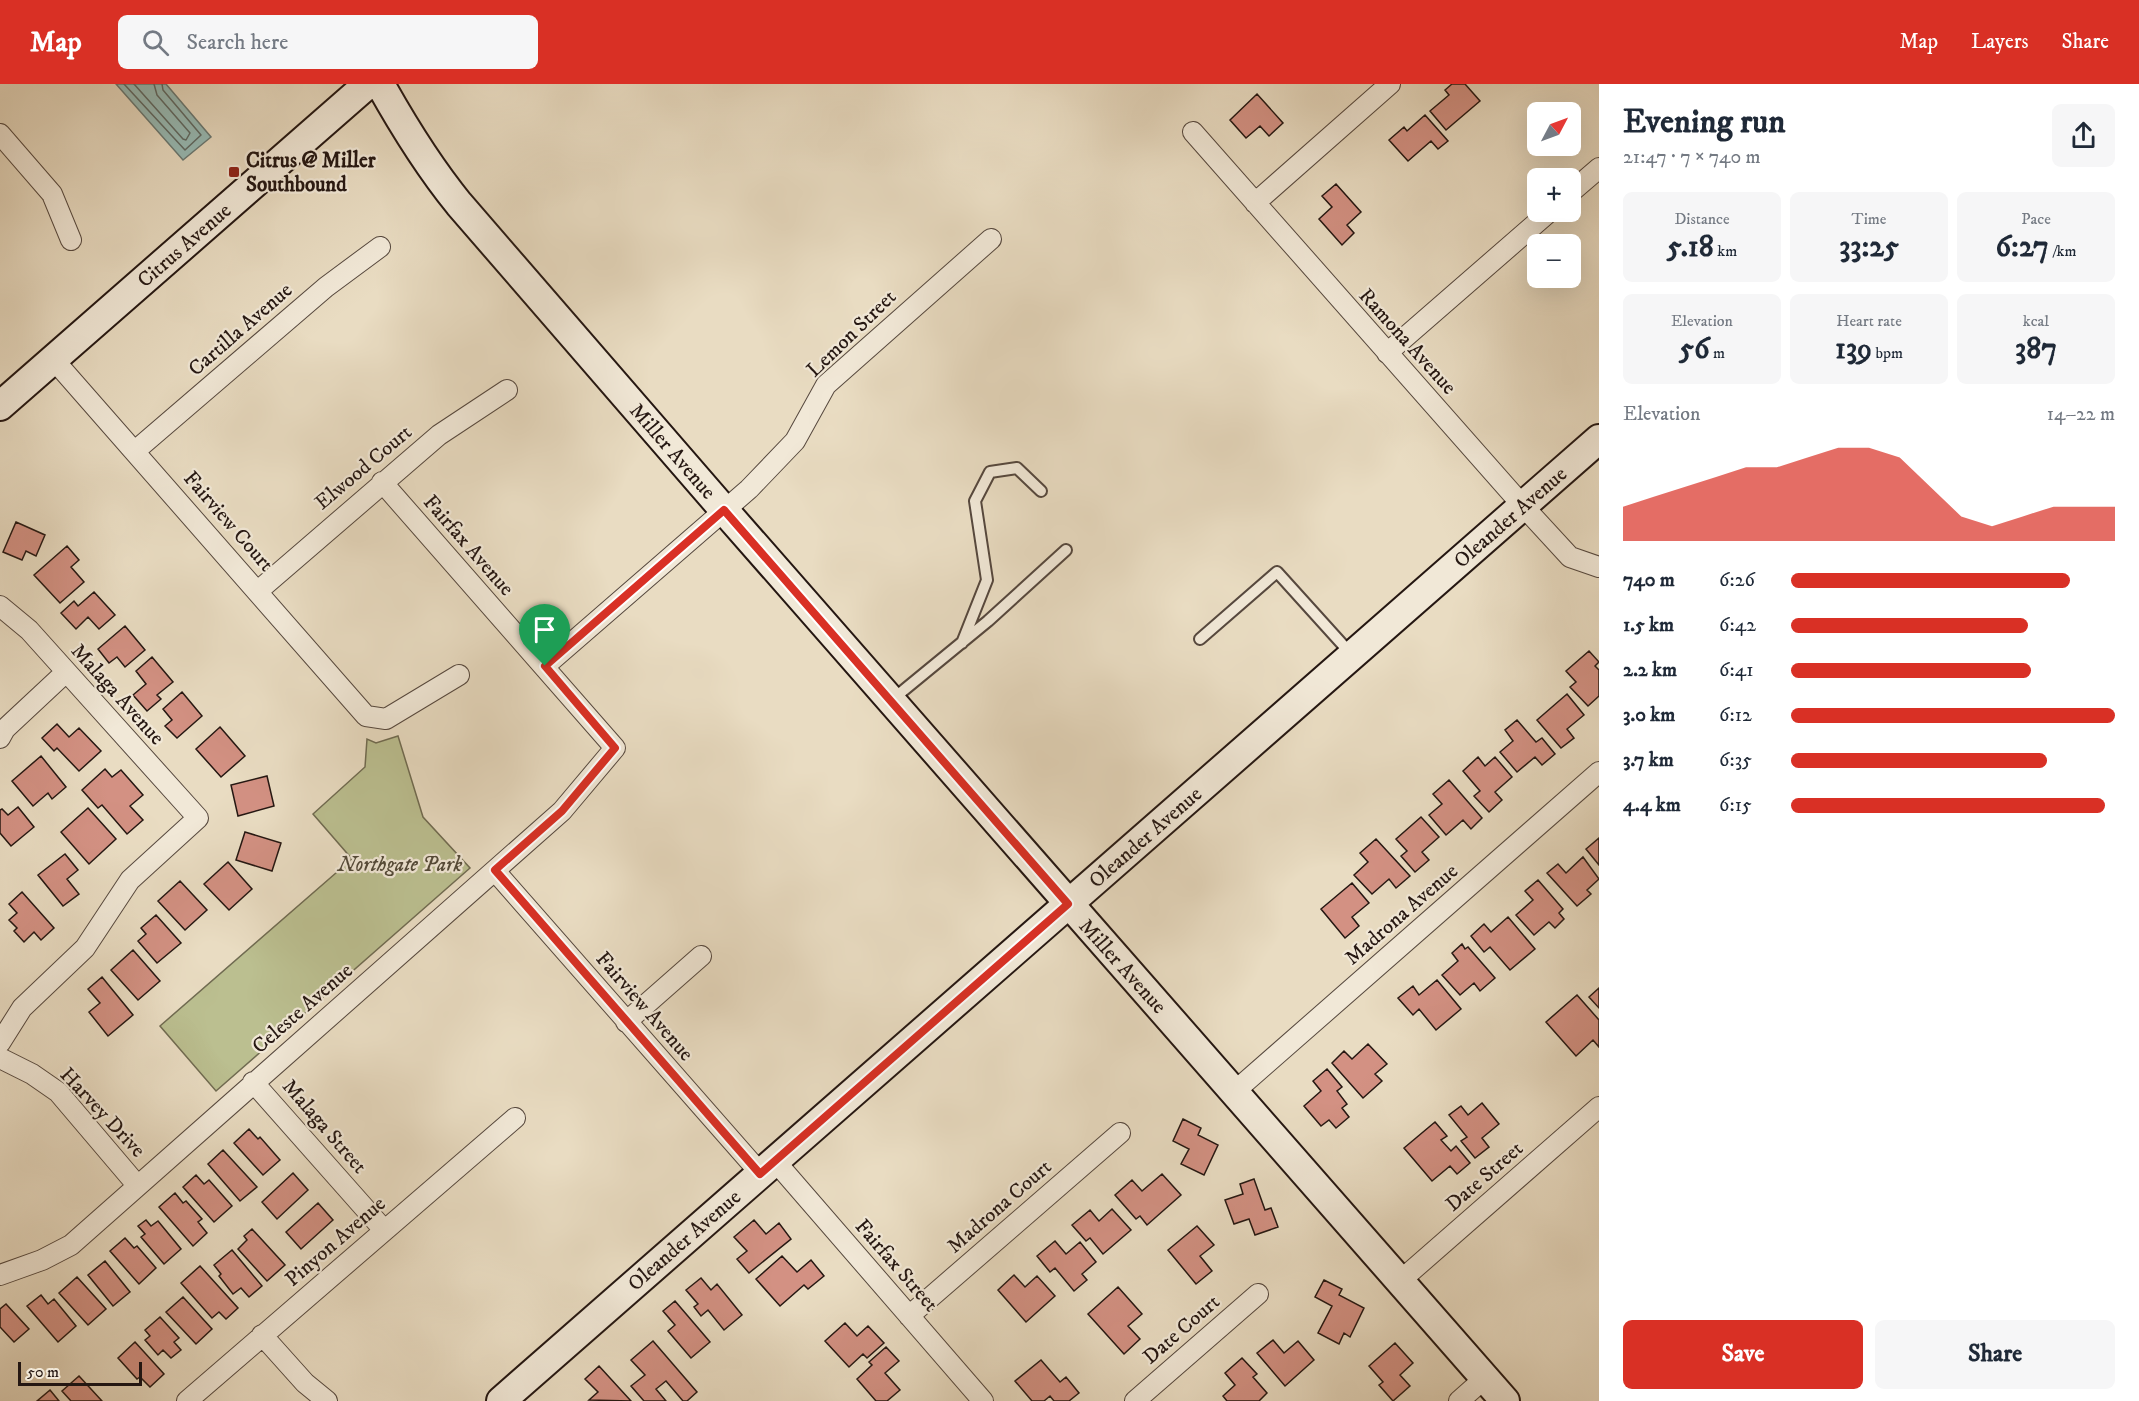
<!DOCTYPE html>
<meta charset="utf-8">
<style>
body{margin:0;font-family:"IM FELL DW Pica",serif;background:#f6f6f7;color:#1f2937;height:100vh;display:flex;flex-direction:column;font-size:22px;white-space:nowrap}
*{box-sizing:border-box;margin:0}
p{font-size:20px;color:#747a83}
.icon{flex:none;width:33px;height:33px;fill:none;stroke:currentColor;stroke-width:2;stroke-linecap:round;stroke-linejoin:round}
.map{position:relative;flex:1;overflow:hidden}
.side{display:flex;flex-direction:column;background:#fff;width:540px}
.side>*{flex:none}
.needle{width:39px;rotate:49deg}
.fabs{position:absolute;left:1527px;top:18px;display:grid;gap:12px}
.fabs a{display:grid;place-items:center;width:54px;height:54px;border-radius:9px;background:#fff;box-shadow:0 6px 24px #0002;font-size:30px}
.scale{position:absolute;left:18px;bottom:15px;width:124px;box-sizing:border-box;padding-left:6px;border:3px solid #251712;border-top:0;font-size:16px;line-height:21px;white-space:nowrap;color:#251712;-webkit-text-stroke:4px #f1e8d7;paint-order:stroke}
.pin{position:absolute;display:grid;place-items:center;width:51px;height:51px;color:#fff;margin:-62px -26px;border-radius:50% 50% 50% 0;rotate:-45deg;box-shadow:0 0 6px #0007}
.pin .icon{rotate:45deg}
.round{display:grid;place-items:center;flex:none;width:63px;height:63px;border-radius:9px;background:#f6f6f7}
.head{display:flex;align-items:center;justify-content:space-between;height:102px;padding:0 24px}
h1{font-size:33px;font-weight:800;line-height:45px}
.figures{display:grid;grid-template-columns:repeat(3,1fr);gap:9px;height:102px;padding:6px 24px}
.figures div{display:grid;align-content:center;border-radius:9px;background:#f6f6f7;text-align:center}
.figures b{font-size:30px;font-weight:800}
.figures small{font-size:16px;font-weight:400}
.figures p{font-size:16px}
.chart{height:168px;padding:12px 24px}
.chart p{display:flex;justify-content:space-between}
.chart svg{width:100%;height:108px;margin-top:6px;fill:#d93025;opacity:.7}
.primary-button{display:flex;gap:12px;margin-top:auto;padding:12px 24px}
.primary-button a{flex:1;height:69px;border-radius:9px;background:#d93025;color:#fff;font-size:24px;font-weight:800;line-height:69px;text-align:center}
.primary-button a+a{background:#f6f6f7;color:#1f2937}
ul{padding:0 24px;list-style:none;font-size:20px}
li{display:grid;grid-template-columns:96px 72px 1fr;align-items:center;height:45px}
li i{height:15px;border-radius:8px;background:#d93025}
header{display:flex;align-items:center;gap:36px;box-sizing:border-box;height:84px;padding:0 30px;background:#d93025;color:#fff}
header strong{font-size:28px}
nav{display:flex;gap:33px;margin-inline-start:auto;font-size:21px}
.search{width:420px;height:54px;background:#f6f6f7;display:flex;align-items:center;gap:15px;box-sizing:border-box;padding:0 21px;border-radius:9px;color:#747a83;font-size:22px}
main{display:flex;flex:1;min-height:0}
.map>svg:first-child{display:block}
.green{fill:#bbbf90;stroke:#706b51;stroke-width:1.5}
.water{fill:#97bbb6;stroke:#697974;stroke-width:1.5}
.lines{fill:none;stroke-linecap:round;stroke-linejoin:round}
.shore{stroke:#5e6964;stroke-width:1.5}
.building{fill:#d39183;stroke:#251712;stroke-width:1.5}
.lane-casing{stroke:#56483e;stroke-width:14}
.street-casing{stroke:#56483e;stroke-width:22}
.secondary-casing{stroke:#251712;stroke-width:32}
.lane{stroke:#f1e8d7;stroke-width:10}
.street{stroke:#f1e8d7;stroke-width:20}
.secondary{stroke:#f1e8d7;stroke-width:28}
.route-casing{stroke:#fff;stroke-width:12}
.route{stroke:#d93025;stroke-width:8}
.poi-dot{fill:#8f2418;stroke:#f1e8d7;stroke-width:2}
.labels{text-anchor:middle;stroke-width:4.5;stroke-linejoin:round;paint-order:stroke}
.poi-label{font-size:21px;font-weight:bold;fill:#251712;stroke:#f1e8d7;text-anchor:start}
.street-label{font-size:21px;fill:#251712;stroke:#f1e8d7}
.park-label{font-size:21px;font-style:italic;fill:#524938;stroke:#f1e8d7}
</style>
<header>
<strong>Map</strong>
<div class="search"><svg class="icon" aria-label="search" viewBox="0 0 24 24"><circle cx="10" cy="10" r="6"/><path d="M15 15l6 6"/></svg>Search here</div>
<nav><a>Map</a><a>Layers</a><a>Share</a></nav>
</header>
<main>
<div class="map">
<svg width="1599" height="1317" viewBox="0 0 1599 1317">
<rect width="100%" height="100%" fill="#e9dcc2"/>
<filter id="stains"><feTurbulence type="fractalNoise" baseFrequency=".00333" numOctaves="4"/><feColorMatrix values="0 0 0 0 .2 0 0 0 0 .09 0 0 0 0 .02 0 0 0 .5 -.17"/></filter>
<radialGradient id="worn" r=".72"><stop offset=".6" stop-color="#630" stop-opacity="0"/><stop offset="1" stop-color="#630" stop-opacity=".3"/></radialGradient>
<path class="green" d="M 398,652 L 423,733 L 470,784 L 216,1007 L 160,942 L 352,775 L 313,730 L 365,683 L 367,655 L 376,659 Z"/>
<path class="water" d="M 116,0 L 166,0 L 211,53 L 183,76 Z"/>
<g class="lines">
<path class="shore" d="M 124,0 L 185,66 L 201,51 L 163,6 L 162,0
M 134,0 L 183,55 L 186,56 L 190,49 L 157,11 L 154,0"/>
</g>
<path class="building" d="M 1452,0 L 1465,0 L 1480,17 L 1446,46 L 1430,27 L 1449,11 L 1445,6 Z
M 1257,10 L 1283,39 L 1269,52 L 1260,42 L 1246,54 L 1230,36 Z
M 1425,31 L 1448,57 L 1438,65 L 1431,57 L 1408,77 L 1389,56 L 1404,43 L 1407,47 Z
M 1336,100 L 1361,128 L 1347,141 L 1354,149 L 1342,161 L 1319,135 L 1332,123 L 1322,112 Z
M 16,438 L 45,451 L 36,472 L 26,467 L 22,476 L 3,468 Z
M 67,462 L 79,476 L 71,483 L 84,498 L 60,519 L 34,491 Z
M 94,508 L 115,531 L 99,545 L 88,533 L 76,545 L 61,529 L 74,517 L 78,522 Z
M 125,542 L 145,566 L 125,583 L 117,573 L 109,579 L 98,565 Z
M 1589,567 L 1599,578 L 1595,582 L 1599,586 L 1599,612 L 1588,622 L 1570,603 L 1576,598 L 1566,587 Z
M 152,573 L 173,598 L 157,611 L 161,615 L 147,627 L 133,611 L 146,600 L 136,587 Z
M 182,608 L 202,632 L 177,654 L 165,642 L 172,636 L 163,625 Z
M 1567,610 L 1584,631 L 1567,645 L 1574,654 L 1561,664 L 1537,636 Z
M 1517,636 L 1536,658 L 1542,654 L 1555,670 L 1542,681 L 1535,673 L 1517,688 L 1500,668 L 1513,657 L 1505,646 Z
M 57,640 L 69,653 L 79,644 L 101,667 L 79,687 L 57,664 L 54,667 L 42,654 Z
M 220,643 L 245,672 L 221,693 L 196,665 Z
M 41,672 L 66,703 L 52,715 L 48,709 L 33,722 L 12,697 Z
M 1478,673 L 1485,682 L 1495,673 L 1512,693 L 1495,708 L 1502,716 L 1489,728 L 1474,712 L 1480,707 L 1463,687 Z
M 105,685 L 112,693 L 121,686 L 143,711 L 130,722 L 143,736 L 127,750 L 102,721 L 98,724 L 82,706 Z
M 267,692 L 274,722 L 238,732 L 231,701 Z
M 1449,696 L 1482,734 L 1471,745 L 1463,736 L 1446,751 L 1429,731 L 1442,720 L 1433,710 Z
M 18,723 L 34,743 L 11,762 L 0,749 L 0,726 L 2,725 L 8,731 Z
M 88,724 L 116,755 L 89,780 L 61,748 Z
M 1421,733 L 1439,753 L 1422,768 L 1429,776 L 1415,788 L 1401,772 L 1407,767 L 1396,755 Z
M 245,748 L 281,759 L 272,787 L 236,776 Z
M 1599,754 L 1599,781 L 1586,765 Z
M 1376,755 L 1410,792 L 1396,804 L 1389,795 L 1372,810 L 1354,791 L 1368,778 L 1360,769 Z
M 65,770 L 78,786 L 67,795 L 79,810 L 63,822 L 38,791 Z
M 1583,773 L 1599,795 L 1587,806 L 1591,810 L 1577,822 L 1547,789 L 1558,780 L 1566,789 Z
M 228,778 L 252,805 L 229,826 L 204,800 Z
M 1538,796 L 1563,825 L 1559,829 L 1564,835 L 1555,844 L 1549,838 L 1534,851 L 1516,831 L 1533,816 L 1525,807 Z
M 180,797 L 207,826 L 185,846 L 158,817 Z
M 1352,799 L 1369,819 L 1352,833 L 1359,842 L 1345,854 L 1321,825 Z
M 22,808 L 54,844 L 41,856 L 34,848 L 24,858 L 14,847 L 17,844 L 9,836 L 17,829 L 9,820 Z
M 156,831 L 181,859 L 157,879 L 138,857 L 146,850 L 141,844 Z
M 1508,833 L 1535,865 L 1510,886 L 1490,863 L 1484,868 L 1471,852 L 1484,840 L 1491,848 Z
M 1462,860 L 1465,865 L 1468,863 L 1495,894 L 1480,907 L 1474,899 L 1460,911 L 1442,891 L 1458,877 L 1452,869 Z
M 133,866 L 160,897 L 138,916 L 111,886 Z
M 102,893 L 133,931 L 108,952 L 89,928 L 100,919 L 88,905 Z
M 1437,896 L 1461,925 L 1436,946 L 1419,925 L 1413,931 L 1398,914 L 1413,902 L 1419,911 Z
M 1599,904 L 1599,924 L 1589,913 Z
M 1577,911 L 1599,936 L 1599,963 L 1593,956 L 1576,972 L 1546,938 Z
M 1368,960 L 1387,980 L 1375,990 L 1382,997 L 1363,1014 L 1332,979 L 1344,967 L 1352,975 Z
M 1327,985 L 1342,1003 L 1337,1007 L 1347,1020 L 1342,1024 L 1349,1033 L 1336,1044 L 1329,1036 L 1321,1042 L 1304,1022 L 1321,1007 L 1313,997 Z
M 1482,1019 L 1499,1040 L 1482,1054 L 1489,1063 L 1475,1074 L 1461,1057 L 1467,1053 L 1449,1031 L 1461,1022 L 1468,1031 Z
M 1183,1035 L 1201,1044 L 1198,1051 L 1218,1061 L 1204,1091 L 1181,1080 L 1189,1065 L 1173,1057 Z
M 1435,1038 L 1447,1052 L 1441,1056 L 1451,1067 L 1456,1062 L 1470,1079 L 1457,1090 L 1450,1082 L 1432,1097 L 1404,1064 Z
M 249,1045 L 258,1055 L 260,1053 L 280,1076 L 263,1091 L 234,1059 Z
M 223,1066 L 257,1103 L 240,1117 L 208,1080 Z
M 293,1089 L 308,1106 L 277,1135 L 262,1118 Z
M 1162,1090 L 1181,1111 L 1147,1141 L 1140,1132 L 1136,1135 L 1115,1111 L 1132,1096 L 1142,1107 Z
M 196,1091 L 204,1100 L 209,1096 L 232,1122 L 214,1138 L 183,1103 Z
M 1254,1095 L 1265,1126 L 1271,1124 L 1278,1143 L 1255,1151 L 1249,1135 L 1234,1140 L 1225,1116 L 1243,1110 L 1240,1100 Z
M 175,1109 L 183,1119 L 186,1117 L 202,1135 L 198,1138 L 207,1149 L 193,1162 L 159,1123 Z
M 318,1119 L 333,1136 L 301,1165 L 286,1148 Z
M 1112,1125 L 1131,1146 L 1103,1170 L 1090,1154 L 1086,1157 L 1072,1141 L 1090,1126 L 1099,1137 Z
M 146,1136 L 151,1142 L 158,1137 L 181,1165 L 164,1180 L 141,1153 L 145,1150 L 138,1142 Z
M 754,1136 L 766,1150 L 779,1139 L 791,1155 L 749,1189 L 737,1175 L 747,1167 L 734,1153 Z
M 1197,1142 L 1214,1161 L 1200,1172 L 1212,1187 L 1196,1200 L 1168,1166 Z
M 252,1145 L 285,1181 L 267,1197 L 238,1165 L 247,1156 L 244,1152 Z
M 125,1154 L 134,1164 L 137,1162 L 156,1184 L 139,1200 L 110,1167 Z
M 1055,1157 L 1066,1170 L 1080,1158 L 1096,1178 L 1082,1190 L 1087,1196 L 1074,1207 L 1055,1184 L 1050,1188 L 1037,1172 Z
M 232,1166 L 262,1202 L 249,1213 L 241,1204 L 233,1210 L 219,1192 L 221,1190 L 214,1181 Z
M 782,1172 L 797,1188 L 811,1176 L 824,1192 L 808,1205 L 804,1201 L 780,1222 L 756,1195 Z
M 105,1177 L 130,1208 L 113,1222 L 88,1191 Z
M 200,1182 L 238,1224 L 226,1235 L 219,1228 L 212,1234 L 181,1199 Z
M 1014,1191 L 1025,1203 L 1037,1192 L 1055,1212 L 1026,1238 L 998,1206 Z
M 77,1193 L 106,1225 L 88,1241 L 59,1209 Z
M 701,1194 L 711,1206 L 717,1200 L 742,1231 L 724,1246 L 708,1226 L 701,1232 L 694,1223 L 698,1220 L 686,1206 Z
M 1324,1196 L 1342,1205 L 1339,1211 L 1364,1224 L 1350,1253 L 1344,1249 L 1339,1260 L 1318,1249 L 1332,1222 L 1315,1213 Z
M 1118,1203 L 1142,1230 L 1128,1242 L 1140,1255 L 1124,1270 L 1088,1230 Z
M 41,1211 L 48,1220 L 54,1215 L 76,1242 L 58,1258 L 27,1222 Z
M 183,1213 L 212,1245 L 196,1260 L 166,1228 Z
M 675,1217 L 710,1258 L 691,1274 L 668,1247 L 675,1241 L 663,1227 Z
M 6,1220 L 29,1245 L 14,1258 L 0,1243 L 0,1225 Z
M 160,1233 L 179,1254 L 174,1258 L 181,1266 L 171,1274 L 163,1266 L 158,1271 L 145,1256 L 150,1252 L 145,1246 Z
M 845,1239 L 857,1252 L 868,1242 L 884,1259 L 867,1274 L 863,1270 L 849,1283 L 825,1257 Z
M 1273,1256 L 1284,1269 L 1298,1257 L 1314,1276 L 1285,1302 L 1257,1269 Z
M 653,1257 L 697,1308 L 687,1317 L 683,1317 L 666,1297 L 656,1305 L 666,1317 L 644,1317 L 631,1302 L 645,1291 L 631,1276 Z
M 135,1258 L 164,1290 L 150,1303 L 140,1293 L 137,1295 L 118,1274 Z
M 1395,1259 L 1413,1279 L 1400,1291 L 1410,1302 L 1393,1317 L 1379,1301 L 1383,1298 L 1369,1282 Z
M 886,1263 L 899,1277 L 885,1289 L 900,1306 L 887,1317 L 876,1317 L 857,1295 L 872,1281 L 869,1278 Z
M 1242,1274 L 1257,1290 L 1253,1293 L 1267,1309 L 1259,1317 L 1227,1317 L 1223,1312 L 1235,1301 L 1225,1289 Z
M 1041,1276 L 1060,1298 L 1066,1293 L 1079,1309 L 1069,1317 L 1054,1317 L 1050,1312 L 1044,1317 L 1032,1317 L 1015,1297 Z
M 599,1282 L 631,1317 L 589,1316 L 598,1308 L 585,1295 Z
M 79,1292 L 102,1317 L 71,1317 L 62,1307 Z
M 50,1306 L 59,1317 L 37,1317 Z"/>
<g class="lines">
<defs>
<path id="lane" d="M 1200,555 L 1277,488 L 1352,571
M 962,559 L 987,496 L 975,417 L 990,388 L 1017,384 L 1041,407
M 893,615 L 988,537 L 1066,466"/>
<path id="street" d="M 1193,48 L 1523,422 L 1570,473 L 1599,483
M 0,50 L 52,110 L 71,156
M 1570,109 L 1599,84
M 1255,119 L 1390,0
M 1387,269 L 1549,128
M 54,276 L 366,632 L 386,635 L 459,591
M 135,367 L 326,203 L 380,163
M 258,507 L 439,351 L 507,306
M 0,522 L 29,546 L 198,734 L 130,796 L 85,864 L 22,924 L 0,959
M 545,582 L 749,405 L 795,357 L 826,301 L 991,155
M 0,654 L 5,645 L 66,588
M 495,787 L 761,1090
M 626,938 L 701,872
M 0,974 L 32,990 L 58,1008 L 137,1101
M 253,998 L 384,1146
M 1234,1008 L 1599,688
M 775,1077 L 983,1317
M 0,1191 L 42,1176 L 71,1161 L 562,727 L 615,664 L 382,398
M 1400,1197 L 1599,1023
M 909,1232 L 1120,1049
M 262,1251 L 305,1299 L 327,1317
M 187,1317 L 515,1034
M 1135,1317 L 1258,1210
M 1459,1317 L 1485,1294"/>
<path id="secondary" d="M 380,0 C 404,43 428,82 459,120 L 724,426 L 1505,1317
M 0,322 L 368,0
M 501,1317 L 1599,355"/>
</defs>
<use href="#lane" class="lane-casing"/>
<use href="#street" class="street-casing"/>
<use href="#secondary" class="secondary-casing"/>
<use href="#lane" class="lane"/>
<use href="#street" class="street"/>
<use href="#secondary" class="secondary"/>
</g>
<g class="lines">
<defs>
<path id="route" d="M 724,426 L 1068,820 L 760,1090 L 495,786 L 562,727 L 615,664 L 545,582 Z"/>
</defs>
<use href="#route" class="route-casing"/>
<use href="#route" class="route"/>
</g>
<rect class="poi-dot" x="228" y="82" width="12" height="12" rx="3"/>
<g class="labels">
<g class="poi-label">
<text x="246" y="83">Citrus @ Miller<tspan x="246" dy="24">Southbound</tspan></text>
</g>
<g class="street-label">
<text transform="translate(184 161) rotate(-41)" y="7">Citrus Avenue</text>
<text transform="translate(240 245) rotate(-41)" y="7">Cartilla Avenue</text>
<text transform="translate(851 249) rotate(-44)" y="7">Lemon Street</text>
<text transform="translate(1408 257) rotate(48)" y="7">Ramona Avenue</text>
<text transform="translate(673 367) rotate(49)" y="7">Miller Avenue</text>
<text transform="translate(363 383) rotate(-40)" y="7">Elwood Court</text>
<text transform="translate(1510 433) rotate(-41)" y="7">Oleander Avenue</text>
<text transform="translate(229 437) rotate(49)" y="7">Fairview Court</text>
<text transform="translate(469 461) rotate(49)" y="7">Fairfax Avenue</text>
<text transform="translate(118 610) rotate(48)" y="7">Malaga Avenue</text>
<text transform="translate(1145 753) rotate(-41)" y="7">Oleander Avenue</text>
<text transform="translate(1401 830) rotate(-41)" y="7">Madrona Avenue</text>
<text transform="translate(1123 882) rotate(48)" y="7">Miller Avenue</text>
<text transform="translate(645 922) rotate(49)" y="7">Fairview Avenue</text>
<text transform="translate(302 924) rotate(-41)" y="7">Celeste Avenue</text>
<text transform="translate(103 1028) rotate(47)" y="7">Harvey Drive</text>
<text transform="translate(325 1042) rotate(49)" y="7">Malaga Street</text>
<text transform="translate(1484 1092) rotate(-41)" y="7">Date Street</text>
<text transform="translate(999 1122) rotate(-41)" y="7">Madrona Court</text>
<text transform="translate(684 1156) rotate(-41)" y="7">Oleander Avenue</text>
<text transform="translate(335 1157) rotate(-41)" y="7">Pinyon Avenue</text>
<text transform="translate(897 1181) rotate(49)" y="7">Fairfax Street</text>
<text transform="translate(1181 1245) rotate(-41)" y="7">Date Court</text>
</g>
<g class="park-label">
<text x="400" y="787">Northgate Park</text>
</g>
</g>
<rect width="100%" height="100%" filter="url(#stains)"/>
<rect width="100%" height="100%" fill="url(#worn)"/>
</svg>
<div class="fabs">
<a><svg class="needle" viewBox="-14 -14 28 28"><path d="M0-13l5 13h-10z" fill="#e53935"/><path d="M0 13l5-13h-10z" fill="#747a83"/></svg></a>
<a>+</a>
<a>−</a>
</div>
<div class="scale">50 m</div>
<div class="pin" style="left:545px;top:582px;background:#1e9e55"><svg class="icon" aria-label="arrive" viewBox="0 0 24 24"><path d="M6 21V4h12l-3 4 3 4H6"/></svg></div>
</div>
<section class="side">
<div class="head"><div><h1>Evening run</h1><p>21:47 · 7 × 740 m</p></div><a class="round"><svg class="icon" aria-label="share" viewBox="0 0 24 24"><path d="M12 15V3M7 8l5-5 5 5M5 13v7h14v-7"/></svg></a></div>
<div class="figures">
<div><p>Distance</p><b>5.18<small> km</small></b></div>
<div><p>Time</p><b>33:25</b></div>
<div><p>Pace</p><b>6:27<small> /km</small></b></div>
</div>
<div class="figures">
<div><p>Elevation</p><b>56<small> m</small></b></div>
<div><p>Heart rate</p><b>139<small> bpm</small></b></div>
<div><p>kcal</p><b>387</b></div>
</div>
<div class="chart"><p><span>Elevation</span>14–22 m</p>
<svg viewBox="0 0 160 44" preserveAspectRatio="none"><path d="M0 44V30L10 26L20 22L30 18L40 14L50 14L60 10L70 6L80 6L90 10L100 22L110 34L120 38L130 34L140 30L150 30L160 30V44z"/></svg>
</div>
<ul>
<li><b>740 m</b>6:26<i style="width:86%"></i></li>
<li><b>1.5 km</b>6:42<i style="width:73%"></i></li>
<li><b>2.2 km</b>6:41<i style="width:74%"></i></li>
<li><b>3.0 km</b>6:12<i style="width:100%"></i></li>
<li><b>3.7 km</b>6:35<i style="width:79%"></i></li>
<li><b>4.4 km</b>6:15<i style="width:97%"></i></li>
</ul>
<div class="primary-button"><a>Save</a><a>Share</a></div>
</section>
</main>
